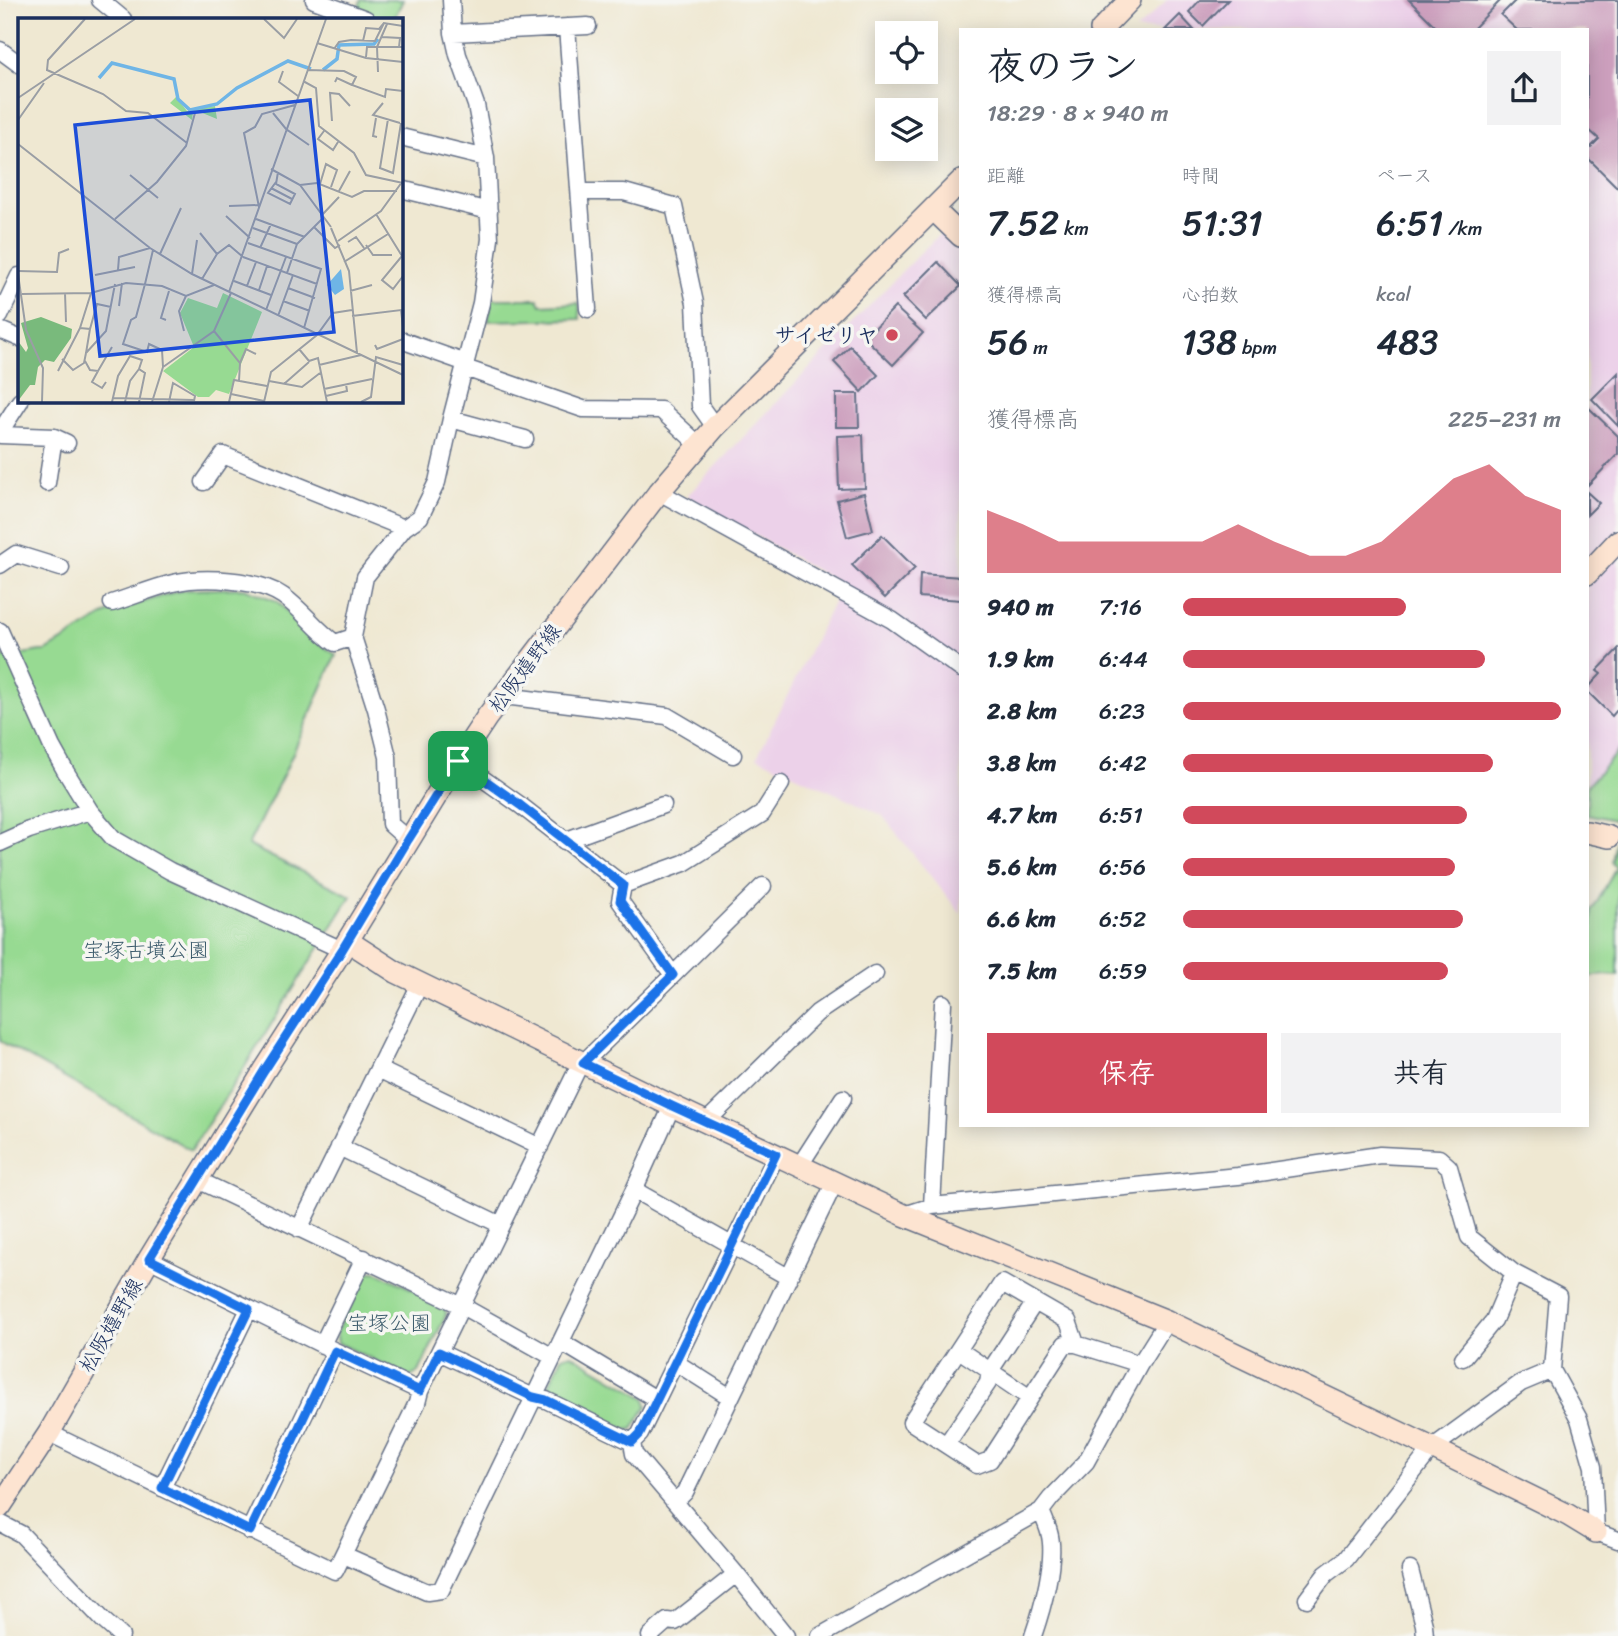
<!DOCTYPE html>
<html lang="ja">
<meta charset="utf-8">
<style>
body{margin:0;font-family:Sriracha,"Klee One",sans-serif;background:#f2f2f3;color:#1f2937;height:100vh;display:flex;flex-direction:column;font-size:26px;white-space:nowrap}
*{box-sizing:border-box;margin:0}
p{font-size:23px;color:#747a83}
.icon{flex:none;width:38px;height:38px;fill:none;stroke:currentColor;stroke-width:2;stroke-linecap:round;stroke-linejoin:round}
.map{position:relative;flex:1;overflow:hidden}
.drawer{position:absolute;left:959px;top:28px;width:630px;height:1099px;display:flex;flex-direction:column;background:#fff;border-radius:0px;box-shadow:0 4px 18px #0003}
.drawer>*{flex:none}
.controls{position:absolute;left:875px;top:21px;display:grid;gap:14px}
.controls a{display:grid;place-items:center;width:63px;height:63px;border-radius:0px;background:#fff;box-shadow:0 4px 18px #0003;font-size:35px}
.pin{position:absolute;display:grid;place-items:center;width:60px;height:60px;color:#fff;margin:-30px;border-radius:14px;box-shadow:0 4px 10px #0006}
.round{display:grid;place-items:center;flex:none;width:74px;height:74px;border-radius:0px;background:#f2f2f3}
.head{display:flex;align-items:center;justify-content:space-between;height:119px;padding:0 28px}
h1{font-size:38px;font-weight:600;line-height:52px}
.figures{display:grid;grid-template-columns:repeat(3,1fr);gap:10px;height:119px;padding:7px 28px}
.figures div{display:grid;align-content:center}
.figures b{font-size:35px;font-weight:600}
.figures small{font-size:19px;font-weight:400}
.figures p{font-size:19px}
.chart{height:196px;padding:14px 28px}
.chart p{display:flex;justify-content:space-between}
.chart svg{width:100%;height:126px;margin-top:7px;fill:#d1495b;opacity:.7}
.action{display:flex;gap:14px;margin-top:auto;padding:14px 28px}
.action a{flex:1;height:80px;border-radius:0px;background:#d1495b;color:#fff;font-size:28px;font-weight:600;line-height:80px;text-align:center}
.action a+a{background:#f2f2f3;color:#1f2937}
ul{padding:0 28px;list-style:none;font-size:23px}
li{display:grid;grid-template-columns:112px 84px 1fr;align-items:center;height:52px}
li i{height:18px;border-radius:9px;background:#d1495b}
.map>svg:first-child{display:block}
.built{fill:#ecd1e9}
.green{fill:#97da92;stroke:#598478;stroke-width:2}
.building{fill:#cc9fbd}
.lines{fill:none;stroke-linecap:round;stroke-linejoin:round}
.street-casing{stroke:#657087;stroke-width:19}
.secondary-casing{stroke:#657087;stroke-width:24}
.street{stroke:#fff;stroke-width:16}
.secondary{stroke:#fde4d1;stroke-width:21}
.route-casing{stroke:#fff;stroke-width:14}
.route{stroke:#1a73e8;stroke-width:9}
.poi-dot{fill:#d1495b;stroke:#f6f6f2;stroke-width:2.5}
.labels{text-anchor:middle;stroke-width:7;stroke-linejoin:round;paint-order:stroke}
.poi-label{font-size:21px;font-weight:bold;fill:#1b2f5e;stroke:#f6f6f2;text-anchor:end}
.street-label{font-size:21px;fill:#1b2f5e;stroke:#f6f6f2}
.park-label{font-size:21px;fill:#3a5a6b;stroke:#f6f6f2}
.inset-river{fill:none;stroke:#6fb5e6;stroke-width:3.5}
.inset-road{fill:none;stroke:#9a9ea4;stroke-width:2}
.view{fill:#1d4ed8;fill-opacity:0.15;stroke:#1d4ed8;stroke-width:3.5}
.inset-edge{fill:none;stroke:#1b2f5e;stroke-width:3.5}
</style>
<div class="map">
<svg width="1618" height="1636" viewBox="0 0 1618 1636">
<rect width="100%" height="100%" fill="#f6f6f2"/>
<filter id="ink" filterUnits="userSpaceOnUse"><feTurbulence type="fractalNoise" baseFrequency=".0143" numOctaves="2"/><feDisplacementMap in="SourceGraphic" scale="14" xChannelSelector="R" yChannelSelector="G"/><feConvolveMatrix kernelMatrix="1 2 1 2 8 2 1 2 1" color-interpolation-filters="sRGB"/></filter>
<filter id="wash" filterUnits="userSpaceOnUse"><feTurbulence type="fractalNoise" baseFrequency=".00686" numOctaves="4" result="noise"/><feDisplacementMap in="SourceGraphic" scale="28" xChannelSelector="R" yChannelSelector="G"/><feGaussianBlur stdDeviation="1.57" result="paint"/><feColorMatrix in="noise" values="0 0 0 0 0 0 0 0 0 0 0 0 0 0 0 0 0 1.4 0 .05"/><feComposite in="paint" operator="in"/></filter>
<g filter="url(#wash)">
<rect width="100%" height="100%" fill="#efe8d2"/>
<path class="built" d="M 1167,0 L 1618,0 L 1618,821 L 1587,813 L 1587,30 L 1136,30 Z
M 961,214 L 961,914 L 882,815 L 757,757 L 842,585 L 687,496 L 918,255 Z"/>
<path class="green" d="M 361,0 L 403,0 L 394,19 L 375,19 L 375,16 L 358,9 Z
M 492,299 L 538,299 L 541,305 L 579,303 L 580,319 L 488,321 Z
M 244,588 L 277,601 L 315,640 L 336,655 L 286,769 L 248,845 L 351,896 L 239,1076 L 191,1150 L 0,1041 L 0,658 L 40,651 L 46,651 L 108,613 L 172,593 L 185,590 Z
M 1618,751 L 1618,821 L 1587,814 L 1587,786 Z
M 1618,828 L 1618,976 L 1607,975 L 1587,977 L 1587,942 L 1592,945 L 1592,911 L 1616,868 L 1612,862 Z
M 365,1272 L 377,1272 L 445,1305 L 446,1315 L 419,1372 L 410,1377 L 338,1343 L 336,1332 Z
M 571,1354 L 645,1398 L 647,1406 L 633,1429 L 625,1430 L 554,1395 L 548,1387 L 562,1357 Z"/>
<g id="blocks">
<path class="building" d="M 1200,0 L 1228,0 L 1203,26 L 1189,12 Z
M 1409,0 L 1501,0 L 1472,30 L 1439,30 Z
M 1516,0 L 1618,0 L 1618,188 L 1587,157 L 1587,151 L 1599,139 L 1587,128 L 1587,30 L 1517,30 L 1501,15 Z
M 1180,15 L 1194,30 L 1165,30 Z
M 938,262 L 961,286 L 926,320 L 903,297 Z
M 895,307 L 923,333 L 893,365 L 865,338 Z
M 850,346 L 878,375 L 862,392 L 834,362 Z
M 1618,373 L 1618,426 L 1592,399 Z
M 836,394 L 858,394 L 859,427 L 836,427 Z
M 1587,406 L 1618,436 L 1618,454 L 1587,486 Z
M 863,435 L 865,488 L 839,489 L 837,436 Z
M 1587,492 L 1599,503 L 1587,515 Z
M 864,493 L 873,530 L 847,537 L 837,500 Z
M 882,535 L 915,568 L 885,598 L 852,565 Z
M 920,574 L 961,577 L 961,600 L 919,597 Z
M 1618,649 L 1618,709 L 1612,716 L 1587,691 L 1587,689 L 1601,674 L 1597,671 Z"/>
</g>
</g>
<g filter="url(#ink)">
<use href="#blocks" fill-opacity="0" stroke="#657087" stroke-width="2"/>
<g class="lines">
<defs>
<path id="street" d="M 100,0 L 123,19
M 314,0 L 366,19
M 567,27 L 588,309
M 453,33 L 588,26
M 0,50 L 19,64
M 401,137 L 486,158
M 401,189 L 489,211
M 580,192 L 624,192 L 674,206 L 695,303 L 700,406 L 715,427
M 0,316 L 19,276
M 0,330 L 19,338
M 401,340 L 466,363
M 465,368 L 583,409 L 661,410 L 700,446
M 451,419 L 525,439
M 0,432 L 20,401
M 0,435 L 54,437 L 67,443
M 204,482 L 223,455 L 404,528
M 47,483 L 54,437
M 659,492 L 892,620 L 961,669
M 0,565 L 16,554 L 61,568
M 112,603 C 132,597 152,588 173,583 C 203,576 258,579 283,596 C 303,610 316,630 335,643 L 353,637
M 0,631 L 52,747 L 66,772 L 90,811 L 114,839 L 170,871 L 342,950
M 504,696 L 667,716 L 733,755
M 458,761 L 520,805 L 623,885 L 620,901 L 673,975 L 583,1063
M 408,840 L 390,824 L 388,757 L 376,709 L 353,637 L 365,577 L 404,528 L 420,517 L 437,482 L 451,419 L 481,303 L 490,239 L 486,158 L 476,105 L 458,55 L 453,33 L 451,0
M 564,841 L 663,805
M 0,843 L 29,830 L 90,811
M 623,885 L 684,863 L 762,814 L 781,784
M 673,975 L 763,886
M 378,1069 L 540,1147
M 706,1122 L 817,1013 L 875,974
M 339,1147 L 501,1225
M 800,1165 L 843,1098
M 198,1180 L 462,1306 L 553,1357
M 634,1190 L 788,1277
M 932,1206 L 943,1003
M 904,1215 L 932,1206 L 1238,1176 L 1380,1155 L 1439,1158 L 1449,1167 L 1469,1237 L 1514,1273 L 1558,1296 L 1552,1370 L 1579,1419 L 1593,1467 L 1596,1532 L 1618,1540
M 299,1229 L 420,984
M 149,1259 L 335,1351 L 420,1391
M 561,1342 L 656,1399
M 1076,1344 L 1068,1321 L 1002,1283 L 911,1422 L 977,1465 L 990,1460 L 1065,1344 L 1076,1344 L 1140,1364
M 322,1345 L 364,1258
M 959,1350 L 1030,1398
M 439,1352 L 533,1397 L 546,1400 L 632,1442 L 634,1454 L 736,1574 L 786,1636
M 1463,1358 L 1494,1320 L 1514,1273
M 675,1362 L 730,1397
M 49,1433 L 335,1571 L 417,1403 L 420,1391 L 439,1352 L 581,1062
M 632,1442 L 640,1434 L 777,1154
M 946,1445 L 988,1383 L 990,1371 L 1035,1302
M 162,1488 L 249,1309
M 675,1502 L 685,1492 L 835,1182
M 0,1523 L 21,1534 L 104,1621 L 121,1636
M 249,1531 L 335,1351
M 344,1555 L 427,1592 L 441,1590 L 634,1190 L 672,1106
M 1410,1570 L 1424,1625 L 1425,1636
M 1307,1599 L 1326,1574 L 1346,1559 L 1432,1448 L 1521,1383 L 1552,1370
M 650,1636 L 667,1621 L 675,1622 L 736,1574
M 820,1636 L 1041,1511 L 1051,1498 L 1086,1462 L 1140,1364 L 1167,1321
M 1033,1636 C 1042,1610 1057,1558 1049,1532 C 1047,1525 1044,1518 1041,1511"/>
<path id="secondary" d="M 1101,30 L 1130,0
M 933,209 L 961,236
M 1587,574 L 1618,541
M 1587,832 L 1609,837
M 348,941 L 396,972 L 672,1106 L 904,1215 L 1167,1321 L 1432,1448 L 1568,1515 L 1596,1532
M 0,1507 L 49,1433 L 149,1259 L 264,1071 L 342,950 L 452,770 L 487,717 L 659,492 L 715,427 L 961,181"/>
</defs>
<use href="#street" class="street-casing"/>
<use href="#secondary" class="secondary-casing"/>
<use href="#street" class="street"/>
<use href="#secondary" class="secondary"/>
</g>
</g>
<g class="lines" filter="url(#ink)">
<defs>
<path id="route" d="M 458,761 L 520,805 L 623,885 L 620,901 L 673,975 L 583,1063 L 672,1106 L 776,1154 L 640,1434 L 632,1442 L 546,1400 L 533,1397 L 439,1352 L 420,1391 L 335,1351 L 250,1531 L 162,1488 L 249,1309 L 149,1259 L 264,1071 L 342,950 L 408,840 Z"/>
</defs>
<use href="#route" class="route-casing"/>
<use href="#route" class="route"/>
</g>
<circle class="poi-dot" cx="892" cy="335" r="7"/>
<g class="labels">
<g class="poi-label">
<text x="878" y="342">サイゼリヤ</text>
</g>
<g class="street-label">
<text transform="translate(525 668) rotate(-53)" y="7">松阪嬉野線</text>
<text transform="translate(111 1325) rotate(-60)" y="7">松阪嬉野線</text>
</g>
<g class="park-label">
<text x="146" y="957">宝塚古墳公園</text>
<text x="389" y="1330">宝塚公園</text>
</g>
</g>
<g transform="translate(18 18)">
<rect width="385" height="385" fill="#efe8d2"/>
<path d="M 158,79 L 169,93 L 197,88 L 199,101 L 182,94 L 175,94 L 174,102 L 152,85 ZM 205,275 L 244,294 L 211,376 L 198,372 L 191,379 L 180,379 L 145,353 L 176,329 L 162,295 L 170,280 L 199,290 Z" fill="#97da92"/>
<path d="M 23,299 L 54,311 L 53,320 L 36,344 L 27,342 L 20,349 L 17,367 L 12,367 L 0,383 L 0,323 L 8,334 L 10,330 L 3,305 Z" fill="#79ba7c"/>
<path d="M 323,251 L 326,271 L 317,277 L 309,267 Z" fill="#6fb5e6"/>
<path class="inset-river" d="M 305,52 L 319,41 L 321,27 L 356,26 L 360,21M 81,60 L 94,45 L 156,61 L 160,81 L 172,92 L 199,86 L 219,70 L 270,43 L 293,51"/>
<path class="inset-road" d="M 67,1 L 30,42 L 29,52 L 85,76 L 108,93 L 130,95 L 169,125M 246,1 L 266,20 L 279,1M 364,19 L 382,20 L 381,29M 345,23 L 348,10 L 361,11 L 366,5M 299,25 L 348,40 L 385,44M 316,31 L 321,24 L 333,22 L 357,23 L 366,5 L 385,8M 348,39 L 349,29 L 385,29M 289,52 L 326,53 L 338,59 L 334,67 L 367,79 L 368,71 L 385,73M 265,53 L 261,64 L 280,78M 360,54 L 359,29 L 369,6M 285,63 L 298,70 L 301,108 L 336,135 L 348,157 L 385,165M 317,64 L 319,60 L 334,67M 0,80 L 117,1M 365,85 L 355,97 L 382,105M 255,95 L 268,111 L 291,127M 358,100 L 355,118 L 359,119M 370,101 L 362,150 L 375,155 L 383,105M 0,102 L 26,65M 314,103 L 312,75 L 321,76 L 332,88M 306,113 L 300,121 L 315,132 L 320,124M 0,126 L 132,230 L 174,256 L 385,357M 253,151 L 282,167 L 313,209M 112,157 L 140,180M 258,164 L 250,175 L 272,186 L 277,176 L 258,166 L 260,154M 302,166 L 308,146 L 319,152 L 313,169M 282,167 L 299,165 L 334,179 L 346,173 L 379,173M 253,170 L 274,181M 321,173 L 332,153M 211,188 L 240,187M 241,189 L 226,115 L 237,109 L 244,96 L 277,87M 358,196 L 384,238M 304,197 L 321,179M 208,198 L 232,220M 97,201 L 139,164 L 168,128 L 177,95M 238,201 L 287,219M 296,209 L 317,230 L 322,227M 235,210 L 279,226M 313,210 L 331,253 L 339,335M 182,215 L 199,236M 320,223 L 363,193 L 384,164M 330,224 L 338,219 L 346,230M 230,225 L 303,251 L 286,310M 348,227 L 355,237 L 374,237M 242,230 L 253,206M 142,236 L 163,190M 384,238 L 364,262 L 375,271 L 385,258M 225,239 L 299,266M 326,244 L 370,216M 100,252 L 101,239 L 132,230M 0,253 L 39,254 L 41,235 L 51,231M 269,255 L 279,226 L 306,199M 0,256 L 8,312 L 25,350 L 24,384M 174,256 L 179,222M 77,257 L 117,249M 184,261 L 199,236 L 211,227 L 225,239M 216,263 L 253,277M 127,266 L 118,299 L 113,302 L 105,326 L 129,334 L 131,326 L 144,332 L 145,349M 127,266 L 135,232M 229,268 L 238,244M 270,270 L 297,280M 241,272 L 249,248M 332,273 L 354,267M 211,274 L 308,1M 47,275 L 48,304M 4,276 L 73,275 L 108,265 L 144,268 L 168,278 L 196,267M 265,283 L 292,293M 101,288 L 104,265M 248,292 L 268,239M 260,298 L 275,257M 334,298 L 383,292 L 385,309M 148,302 L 143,300 L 151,273M 62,310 L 73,275M 72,311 L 79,286 L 93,289M 166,313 L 161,293 L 168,278M 196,313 L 222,345 L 221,363M 357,327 L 359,331 L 385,321M 281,331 L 291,343 L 300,340 L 309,384M 44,341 L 55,352 L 66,345 L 68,335M 67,343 L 72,352 L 80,353 L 94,329M 222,345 L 228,331 L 238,336M 301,347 L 343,337M 40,353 L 62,310 L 72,311 L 68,335 L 88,313 L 97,266M 80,353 L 74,364 L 84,370 L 88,364M 251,363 L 284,369 L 302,355M 266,366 L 291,344M 306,371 L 354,361M 213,376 L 246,383M 308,378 L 329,373 L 328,366M 95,380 L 176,382M 94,384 L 100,358 L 112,338 L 124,342 L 121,351 L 127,355 L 121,384M 107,384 L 112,363 L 121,351M 134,384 L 145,349 L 196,313 L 213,275M 151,384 L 155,365 L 177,378 L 176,383M 211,384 L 216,362 L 249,368M 246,384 L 253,354 L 299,317 L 315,295 L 334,292M 343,384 L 353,379 L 358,339 L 385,347"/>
<path class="view" d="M 292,82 L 316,314 L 82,338 L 57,107 Z"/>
<rect width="385" height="385" class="inset-edge"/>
</g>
</svg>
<div class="controls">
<a><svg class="icon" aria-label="locate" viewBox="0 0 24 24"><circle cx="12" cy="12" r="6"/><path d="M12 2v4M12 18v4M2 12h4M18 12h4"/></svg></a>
<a><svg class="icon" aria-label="layers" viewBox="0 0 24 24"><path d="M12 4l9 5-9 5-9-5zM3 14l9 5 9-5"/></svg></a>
</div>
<div class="pin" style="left:458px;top:761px;background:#1e9e55"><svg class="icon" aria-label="arrive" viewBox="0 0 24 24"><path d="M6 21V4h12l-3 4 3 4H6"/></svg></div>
<section class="drawer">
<div class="head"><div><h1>夜のラン</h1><p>18:29 · 8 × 940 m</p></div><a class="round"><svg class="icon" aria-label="share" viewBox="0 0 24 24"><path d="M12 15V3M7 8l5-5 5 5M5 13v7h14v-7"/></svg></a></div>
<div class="figures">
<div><p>距離</p><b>7.52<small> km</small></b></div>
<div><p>時間</p><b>51:31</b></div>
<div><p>ペース</p><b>6:51<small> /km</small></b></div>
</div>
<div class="figures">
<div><p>獲得標高</p><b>56<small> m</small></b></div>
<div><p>心拍数</p><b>138<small> bpm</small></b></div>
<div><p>kcal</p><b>483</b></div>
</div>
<div class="chart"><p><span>獲得標高</span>225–231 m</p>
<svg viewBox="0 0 160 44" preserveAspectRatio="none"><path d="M0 44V22L10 27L20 33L30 33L40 33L50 33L60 33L70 27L80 33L90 38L100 38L110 33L120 22L130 11L140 6L150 17L160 22V44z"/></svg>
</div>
<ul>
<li><b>940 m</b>7:16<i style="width:59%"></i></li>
<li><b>1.9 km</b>6:44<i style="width:80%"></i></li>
<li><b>2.8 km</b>6:23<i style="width:100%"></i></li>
<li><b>3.8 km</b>6:42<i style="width:82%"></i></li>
<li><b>4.7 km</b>6:51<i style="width:75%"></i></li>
<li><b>5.6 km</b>6:56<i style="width:72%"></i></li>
<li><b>6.6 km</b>6:52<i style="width:74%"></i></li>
<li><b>7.5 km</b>6:59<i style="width:70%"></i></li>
</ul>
<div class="action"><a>保存</a><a>共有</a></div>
</section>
</div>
